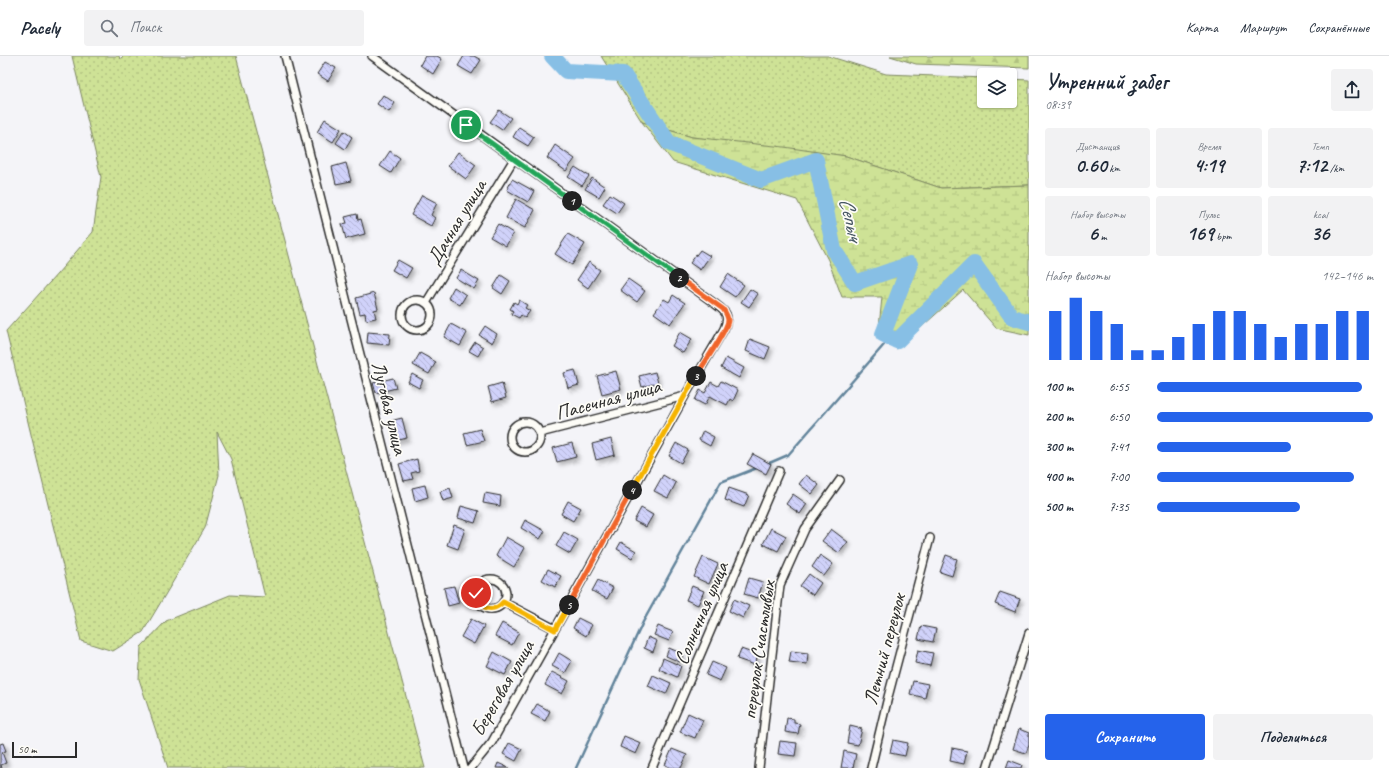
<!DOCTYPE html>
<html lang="ru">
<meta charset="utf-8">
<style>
body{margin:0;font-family:Caveat,sans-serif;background:#f2f2f3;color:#1f2937;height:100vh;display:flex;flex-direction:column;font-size:15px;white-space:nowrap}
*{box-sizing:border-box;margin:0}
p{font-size:13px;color:#747a83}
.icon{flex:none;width:22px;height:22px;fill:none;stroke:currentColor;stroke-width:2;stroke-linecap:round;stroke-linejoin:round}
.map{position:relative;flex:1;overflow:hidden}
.details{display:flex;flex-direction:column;background:#fff;width:360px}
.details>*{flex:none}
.fabs{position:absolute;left:977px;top:12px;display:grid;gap:8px}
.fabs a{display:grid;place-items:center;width:40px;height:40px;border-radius:4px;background:#fff;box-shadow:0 1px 3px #0004;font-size:20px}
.scale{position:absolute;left:12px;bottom:10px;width:65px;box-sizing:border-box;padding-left:4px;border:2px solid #2b2b2b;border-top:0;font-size:11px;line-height:14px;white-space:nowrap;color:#2b2b2b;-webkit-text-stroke:3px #fdfcf7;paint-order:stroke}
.pin{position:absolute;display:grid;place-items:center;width:34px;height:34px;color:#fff;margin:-17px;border:2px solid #fff;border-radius:50%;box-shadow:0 1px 4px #0007}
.km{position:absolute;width:20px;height:20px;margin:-10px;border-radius:50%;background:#222;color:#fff;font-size:11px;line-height:20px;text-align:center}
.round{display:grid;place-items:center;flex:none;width:42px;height:42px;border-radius:4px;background:#f2f2f3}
.overview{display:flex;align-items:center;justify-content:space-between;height:68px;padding:0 16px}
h1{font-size:22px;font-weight:700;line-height:30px}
.stats{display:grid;grid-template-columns:repeat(3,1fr);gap:6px;height:68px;padding:4px 16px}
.stats div{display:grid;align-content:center;border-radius:4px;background:#f2f2f3;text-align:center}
.stats b{font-size:20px;font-weight:700}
.stats small{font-size:11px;font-weight:400}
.stats p{font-size:11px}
.chart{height:112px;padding:8px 16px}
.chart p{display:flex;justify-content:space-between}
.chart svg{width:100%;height:72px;margin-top:4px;stroke:#2563eb;stroke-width:6}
.cta{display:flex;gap:8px;margin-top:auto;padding:8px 16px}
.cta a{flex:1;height:46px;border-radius:4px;background:#2563eb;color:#fff;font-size:16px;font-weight:700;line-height:46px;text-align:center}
.cta a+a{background:#f2f2f3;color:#1f2937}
ul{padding:0 16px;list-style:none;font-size:13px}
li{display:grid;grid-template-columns:64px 48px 1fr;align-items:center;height:30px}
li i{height:10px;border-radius:5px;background:#2563eb}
header{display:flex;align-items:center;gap:24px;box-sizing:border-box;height:56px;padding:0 20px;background:#fff;border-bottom:1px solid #e0e1e3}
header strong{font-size:19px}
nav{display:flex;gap:22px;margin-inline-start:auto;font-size:14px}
.search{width:280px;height:36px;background:#f2f2f3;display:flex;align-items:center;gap:10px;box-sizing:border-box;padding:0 14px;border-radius:4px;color:#747a83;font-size:15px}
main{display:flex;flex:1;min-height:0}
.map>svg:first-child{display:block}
.green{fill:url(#green-dots);stroke:#7c8660}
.forest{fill:url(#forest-firs);stroke:#7c8660}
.wetland{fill:url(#wetland-marsh);stroke:#7c8660}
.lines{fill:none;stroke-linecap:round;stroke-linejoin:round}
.stream{stroke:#62849b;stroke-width:2.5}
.river{stroke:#87bfe5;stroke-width:16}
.building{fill:url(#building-back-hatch);stroke:#2b2b2b;filter:url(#shadow)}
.street-casing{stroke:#2b2b2b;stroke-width:10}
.street{stroke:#fdfcf7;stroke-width:7}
.split-1-casing{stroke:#fff;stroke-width:8}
.split-2-casing{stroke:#fff;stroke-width:8}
.split-3-casing{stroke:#fff;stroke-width:8}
.split-4-casing{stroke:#fff;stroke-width:8}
.split-5-casing{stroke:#fff;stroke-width:8}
.split-6-casing{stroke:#fff;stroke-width:8}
.split-1{stroke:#22a559;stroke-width:5}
.split-2{stroke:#22a559;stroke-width:5}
.split-3{stroke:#f0652b;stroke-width:5}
.split-4{stroke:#f5b400;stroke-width:5}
.split-5{stroke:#f0652b;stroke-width:5}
.split-6{stroke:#f5b400;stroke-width:5}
.labels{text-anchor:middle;stroke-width:3.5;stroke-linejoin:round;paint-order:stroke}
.street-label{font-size:20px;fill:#2b2b2b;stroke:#fdfcf7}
.water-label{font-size:21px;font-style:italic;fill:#475763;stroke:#fdfcf7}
</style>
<header>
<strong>Pacely</strong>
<div class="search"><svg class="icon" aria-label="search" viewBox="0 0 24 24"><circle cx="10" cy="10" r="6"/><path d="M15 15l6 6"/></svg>Поиск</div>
<nav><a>Карта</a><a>Маршрут</a><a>Сохранённые</a></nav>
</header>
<main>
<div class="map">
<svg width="1029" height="712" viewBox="0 0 1029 712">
<defs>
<pattern id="green-dots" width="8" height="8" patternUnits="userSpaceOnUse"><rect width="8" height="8" fill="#cee296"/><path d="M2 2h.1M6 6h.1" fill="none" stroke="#b1c281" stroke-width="1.8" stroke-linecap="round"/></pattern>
<pattern id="forest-firs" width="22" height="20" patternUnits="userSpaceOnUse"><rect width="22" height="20" fill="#cee296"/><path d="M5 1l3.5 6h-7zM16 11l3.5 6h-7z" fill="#b1c281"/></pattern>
<pattern id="wetland-marsh" width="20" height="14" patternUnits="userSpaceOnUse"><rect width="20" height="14" fill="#cee296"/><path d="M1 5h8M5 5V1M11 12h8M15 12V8" fill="none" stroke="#b1c281"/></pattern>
<pattern id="building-back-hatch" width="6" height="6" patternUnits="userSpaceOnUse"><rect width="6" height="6" fill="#d0d2fa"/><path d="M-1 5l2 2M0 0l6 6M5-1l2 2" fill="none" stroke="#b3b4d6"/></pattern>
<filter id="shadow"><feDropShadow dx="3" dy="3" stdDeviation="2" flood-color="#0004"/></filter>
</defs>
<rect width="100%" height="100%" fill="#f4f4f8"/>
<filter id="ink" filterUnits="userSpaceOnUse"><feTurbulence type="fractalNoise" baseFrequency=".025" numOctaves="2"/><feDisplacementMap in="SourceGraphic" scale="8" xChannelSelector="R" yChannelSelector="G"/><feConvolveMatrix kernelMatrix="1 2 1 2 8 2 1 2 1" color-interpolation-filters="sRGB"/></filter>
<g filter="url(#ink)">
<path class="green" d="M 72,0 L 119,0 L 120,3 L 123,0 L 236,0 L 425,712 L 168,712 L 139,623 L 141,591 L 166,565 L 230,539 L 265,541 L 231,403 L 217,376 L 219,419 L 205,472 L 143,576 L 113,595 L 81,585 L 6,275 L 58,217 L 93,176 L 101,121 Z
M 601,0 L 828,0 L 886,18 L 984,22 L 984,45 L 1010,45 L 1010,23 L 1029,24 L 1029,129 L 941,132 L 846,100 L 692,81 L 642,66 Z"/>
<path class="forest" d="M 890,0 L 1029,0 L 1029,12 L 916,8 Z"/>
<path class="wetland" d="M 642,66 L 692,81 L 784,91 L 846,100 L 941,132 L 1029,129 L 1029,279 L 996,272 L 963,234 L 897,293 L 878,281 L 882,241 L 842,241 L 828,204 L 797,144 L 673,106 Z"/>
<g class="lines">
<path class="stream" d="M 767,408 L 788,399 L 890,282
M 576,712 L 643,566 L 721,426 L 757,412"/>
<path class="river" d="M 552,0 L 566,15 L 623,18 L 669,87 L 761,124 L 816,104 L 834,194 L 855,227 L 910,208 L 883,278 L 897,285 L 974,208 L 1012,261 L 1029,266"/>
</g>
<path class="building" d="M 425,0 L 437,0 L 442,3 L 433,18 L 420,9 Z
M 464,0 L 474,0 L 481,4 L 472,18 L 458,10 Z
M 325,6 L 336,12 L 328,25 L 317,18 Z
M 383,39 L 395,47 L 389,56 L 377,48 Z
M 499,54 L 511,62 L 502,74 L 490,66 Z
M 325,63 L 341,73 L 333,86 L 317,76 Z
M 519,71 L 534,81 L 528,90 L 513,81 Z
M 344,75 L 352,81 L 345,93 L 336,87 Z
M 555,89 L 575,103 L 566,115 L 547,102 Z
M 390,95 L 400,102 L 391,117 L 380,110 Z
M 458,96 L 476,109 L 466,123 L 448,110 Z
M 346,107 L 351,125 L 336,128 L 332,111 Z
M 575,111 L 589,120 L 582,130 L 568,121 Z
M 592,122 L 605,131 L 599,141 L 585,133 Z
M 512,123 L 534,135 L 528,146 L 507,134 Z
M 610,138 L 624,147 L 617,157 L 603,148 Z
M 422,139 L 437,147 L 431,159 L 435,162 L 431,170 L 411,159 Z
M 516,143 L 535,154 L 525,172 L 506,162 Z
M 357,158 L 358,164 L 361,163 L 365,178 L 346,183 L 342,168 L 347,167 L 345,161 Z
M 498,168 L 513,177 L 506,190 L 490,181 Z
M 568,178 L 585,188 L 572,209 L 555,198 Z
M 700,194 L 710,200 L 700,214 L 690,207 Z
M 398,204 L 412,212 L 406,222 L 392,214 Z
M 589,206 L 600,214 L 588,232 L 577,224 Z
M 461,214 L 479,225 L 474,233 L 456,222 Z
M 728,218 L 744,229 L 735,241 L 720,231 Z
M 501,219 L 510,225 L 502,238 L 493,232 Z
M 628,223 L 645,235 L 637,246 L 620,234 Z
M 454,231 L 466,239 L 460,249 L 448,242 Z
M 750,233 L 758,238 L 749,251 L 741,246 Z
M 374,237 L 378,253 L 374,254 L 376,262 L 366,264 L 365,257 L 360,258 L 356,242 Z
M 673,239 L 685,247 L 670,268 L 654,257 L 664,243 L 669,246 Z
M 519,244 L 527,249 L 525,252 L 530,255 L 525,262 L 521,259 L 519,262 L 511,258 L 513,255 L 510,253 L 514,246 L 517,248 Z
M 451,268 L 467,277 L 460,290 L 444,281 Z
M 485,270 L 497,278 L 492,287 L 479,279 Z
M 368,276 L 390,278 L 389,289 L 367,287 Z
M 680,276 L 692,283 L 683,297 L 672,290 Z
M 750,283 L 770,291 L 765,303 L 746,295 Z
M 475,286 L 483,291 L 478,300 L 469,295 Z
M 420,297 L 436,306 L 429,318 L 413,309 Z
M 726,302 L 744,312 L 739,322 L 721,312 Z
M 575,314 L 579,329 L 568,332 L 564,317 Z
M 616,315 L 621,333 L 602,338 L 597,320 Z
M 655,316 L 658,327 L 642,331 L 639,320 Z
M 412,318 L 423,324 L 419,332 L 408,326 Z
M 393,322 L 396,332 L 376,337 L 373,327 Z
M 721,325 L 738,334 L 733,345 L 730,343 L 727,349 L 710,340 L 705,349 L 695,344 L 700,334 L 705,337 L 711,326 L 718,330 Z
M 502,327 L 506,342 L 492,346 L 488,331 Z
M 402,362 L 407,382 L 395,385 L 390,365 Z
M 480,373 L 484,385 L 467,389 L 464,377 Z
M 703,375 L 714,381 L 710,390 L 699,384 Z
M 611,383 L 615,399 L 596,404 L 592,388 Z
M 572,387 L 576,401 L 557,406 L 553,392 Z
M 676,387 L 688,394 L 681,407 L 669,400 Z
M 753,398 L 771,408 L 766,418 L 747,408 Z
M 417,403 L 419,415 L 411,417 L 413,423 L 404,425 L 399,408 Z
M 663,419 L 676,427 L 668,442 L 654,435 Z
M 806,419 L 819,429 L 812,438 L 799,428 Z
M 425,429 L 428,441 L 415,445 L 412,432 Z
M 450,432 L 453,442 L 443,445 L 440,436 Z
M 729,432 L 749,439 L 744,451 L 725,444 Z
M 485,437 L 501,440 L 500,450 L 483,447 Z
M 793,438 L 807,448 L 800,458 L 786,448 Z
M 568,445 L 581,452 L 573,465 L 561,458 Z
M 461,450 L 479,455 L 475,467 L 458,462 Z
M 641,452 L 653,459 L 646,471 L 634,465 Z
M 525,464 L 545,475 L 540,483 L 521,472 Z
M 454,469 L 465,473 L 458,493 L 447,489 Z
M 771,472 L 786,480 L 778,495 L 763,488 Z
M 831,473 L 848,486 L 839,497 L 822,485 Z
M 564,476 L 578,484 L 570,498 L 556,490 Z
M 506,481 L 525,492 L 514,511 L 496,500 Z
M 621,486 L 636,495 L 632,502 L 617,493 Z
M 820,499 L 833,508 L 824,520 L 812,511 Z
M 946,499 L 957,503 L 952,520 L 940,516 Z
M 703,501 L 718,508 L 709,528 L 694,521 Z
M 548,513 L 561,520 L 555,531 L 542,524 Z
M 809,518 L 821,527 L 813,539 L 800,530 Z
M 749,522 L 763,526 L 758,542 L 744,538 Z
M 598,524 L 613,532 L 607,543 L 592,535 Z
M 454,530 L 459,547 L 448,550 L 444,532 Z
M 692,530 L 704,535 L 698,549 L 686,544 Z
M 1000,536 L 1020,543 L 1015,556 L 995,548 Z
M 734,543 L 749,550 L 743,562 L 729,555 Z
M 578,562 L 592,569 L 586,580 L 573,572 Z
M 471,563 L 484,570 L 474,588 L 461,581 Z
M 502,567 L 519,576 L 512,589 L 495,580 Z
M 658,570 L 673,576 L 669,585 L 654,579 Z
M 921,570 L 936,573 L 933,586 L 918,583 Z
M 648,581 L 657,585 L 653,596 L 644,592 Z
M 669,592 L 683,598 L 680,606 L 666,600 Z
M 741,593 L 758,599 L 755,609 L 737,603 Z
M 918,594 L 933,597 L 930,610 L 915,607 Z
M 791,595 L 808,597 L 807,608 L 789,606 Z
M 494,596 L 512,606 L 505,619 L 487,610 Z
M 559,597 L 572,605 L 565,617 L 552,610 Z
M 663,602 L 681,610 L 677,621 L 659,613 Z
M 712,606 L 726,612 L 720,625 L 706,619 Z
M 552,616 L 569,625 L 562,638 L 545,629 Z
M 653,619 L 671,627 L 666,638 L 648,630 Z
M 913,625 L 928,628 L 925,642 L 910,638 Z
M 537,648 L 550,655 L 545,665 L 531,658 Z
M 688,657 L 703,664 L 695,682 L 680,676 Z
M 787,662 L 794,663 L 794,667 L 800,668 L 798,678 L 785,676 Z
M 850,670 L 862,673 L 858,689 L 847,687 Z
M 1019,673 L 1029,677 L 1029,689 L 1026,697 L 1013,693 Z
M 624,680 L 641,687 L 636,698 L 620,691 Z
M 893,684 L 908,687 L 905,700 L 890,697 Z
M 780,685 L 797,687 L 795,700 L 778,698 Z
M 3,687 L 6,695 L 2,696 L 6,707 L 1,709 L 2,712 L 0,712 L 0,688 Z
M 509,687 L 522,693 L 516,705 L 503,698 Z
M 952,692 L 967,695 L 964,708 L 950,705 Z
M 672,693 L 687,699 L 681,712 L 672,712 L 665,709 Z
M 844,695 L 856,698 L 853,712 L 841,712 Z
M 1009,704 L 1022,709 L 1021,712 L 1006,712 Z
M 498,707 L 509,712 L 496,712 Z"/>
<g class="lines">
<defs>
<path id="street" d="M 285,0 L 464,712
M 372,0 L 714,247 C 726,256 730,258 724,273 L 685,340 L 492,686 L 471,712
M402 259a15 15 0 1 1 30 0a15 15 0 1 1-30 0Z
M 426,247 L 514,103
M510 381a15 15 0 1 1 30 0a15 15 0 1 1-30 0Z
M 540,377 L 685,340
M476 538a15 15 0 1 1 30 0a15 15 0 1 1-30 0Z
M 503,546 L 555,573
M 652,712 L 779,415
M 759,712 L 780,529 L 805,473 L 840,424
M 871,712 L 888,641 L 930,482
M 987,712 L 1029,577"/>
</defs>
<use href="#street" class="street-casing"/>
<use href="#street" class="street"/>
</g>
</g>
<g class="lines" filter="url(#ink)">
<defs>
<path id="split-1" d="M 466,69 L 572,145"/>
<path id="split-2" d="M 572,145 L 679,222"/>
<path id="split-3" d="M 679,222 L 723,253 C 726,257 728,260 728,265 C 726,276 703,309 696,320"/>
<path id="split-4" d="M 632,434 L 696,320"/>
<path id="split-5" d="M 569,549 L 632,434"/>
<path id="split-6" d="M 476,537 C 477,552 493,558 503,546 L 555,574 L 569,549"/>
</defs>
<use href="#split-1" class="split-1-casing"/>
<use href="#split-2" class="split-2-casing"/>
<use href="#split-3" class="split-3-casing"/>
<use href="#split-4" class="split-4-casing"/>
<use href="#split-5" class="split-5-casing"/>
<use href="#split-6" class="split-6-casing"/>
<use href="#split-1" class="split-1"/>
<use href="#split-2" class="split-2"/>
<use href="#split-3" class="split-3"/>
<use href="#split-4" class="split-4"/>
<use href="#split-5" class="split-5"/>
<use href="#split-6" class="split-6"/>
</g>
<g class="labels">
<g class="street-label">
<text transform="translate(456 166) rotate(-59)" y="7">Дачная улица</text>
<text transform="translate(608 343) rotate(-15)" y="7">Пасечная улица</text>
<text transform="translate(390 352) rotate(76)" y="7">Луговая улица</text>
<text transform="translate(701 557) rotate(-67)" y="7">Солнечная улица</text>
<text transform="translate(884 593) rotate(-75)" y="7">Летний переулок</text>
<text transform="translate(758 594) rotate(-82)" y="7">переулок Счастливых</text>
<text transform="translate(502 632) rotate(-60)" y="7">Береговая улица</text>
</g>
<g class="water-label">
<text transform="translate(851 163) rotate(77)" y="7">Сепыч</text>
</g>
</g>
</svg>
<div class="fabs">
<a><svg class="icon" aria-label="layers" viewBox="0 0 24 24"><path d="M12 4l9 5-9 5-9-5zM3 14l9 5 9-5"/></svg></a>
</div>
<div class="scale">50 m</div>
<div class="pin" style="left:466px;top:69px;background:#1e9e55"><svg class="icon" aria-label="arrive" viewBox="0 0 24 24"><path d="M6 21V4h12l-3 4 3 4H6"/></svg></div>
<div class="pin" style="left:476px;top:537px;background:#d93025"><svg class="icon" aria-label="check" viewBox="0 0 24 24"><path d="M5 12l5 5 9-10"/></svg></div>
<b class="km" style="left:572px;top:145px">1</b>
<b class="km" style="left:679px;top:222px">2</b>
<b class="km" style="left:696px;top:320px">3</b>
<b class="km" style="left:632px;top:434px">4</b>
<b class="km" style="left:569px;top:549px">5</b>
</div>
<section class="details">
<div class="overview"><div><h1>Утренний забег</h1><p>08:39</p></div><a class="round"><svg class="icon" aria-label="share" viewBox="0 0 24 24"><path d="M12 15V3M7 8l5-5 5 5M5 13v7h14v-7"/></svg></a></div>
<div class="stats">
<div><p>Дистанция</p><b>0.60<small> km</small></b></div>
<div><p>Время</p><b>4:19</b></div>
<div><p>Темп</p><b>7:12<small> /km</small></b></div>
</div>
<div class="stats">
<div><p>Набор высоты</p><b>6<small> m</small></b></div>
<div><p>Пульс</p><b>169<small> bpm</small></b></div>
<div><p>kcal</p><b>36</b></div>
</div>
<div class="chart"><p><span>Набор высоты</span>142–146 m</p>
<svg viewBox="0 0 160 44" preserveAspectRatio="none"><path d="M5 44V14M15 44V6M25 44V14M35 44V22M45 44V38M55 44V38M65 44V30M75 44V22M85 44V14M95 44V14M105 44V22M115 44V30M125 44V22M135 44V22M145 44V14M155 44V14"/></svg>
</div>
<ul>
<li><b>100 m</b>6:55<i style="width:95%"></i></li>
<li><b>200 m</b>6:50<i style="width:100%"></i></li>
<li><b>300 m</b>7:41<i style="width:62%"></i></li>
<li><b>400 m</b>7:00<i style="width:91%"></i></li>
<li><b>500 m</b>7:35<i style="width:66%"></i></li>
</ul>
<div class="cta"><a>Сохранить</a><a>Поделиться</a></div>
</section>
</main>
